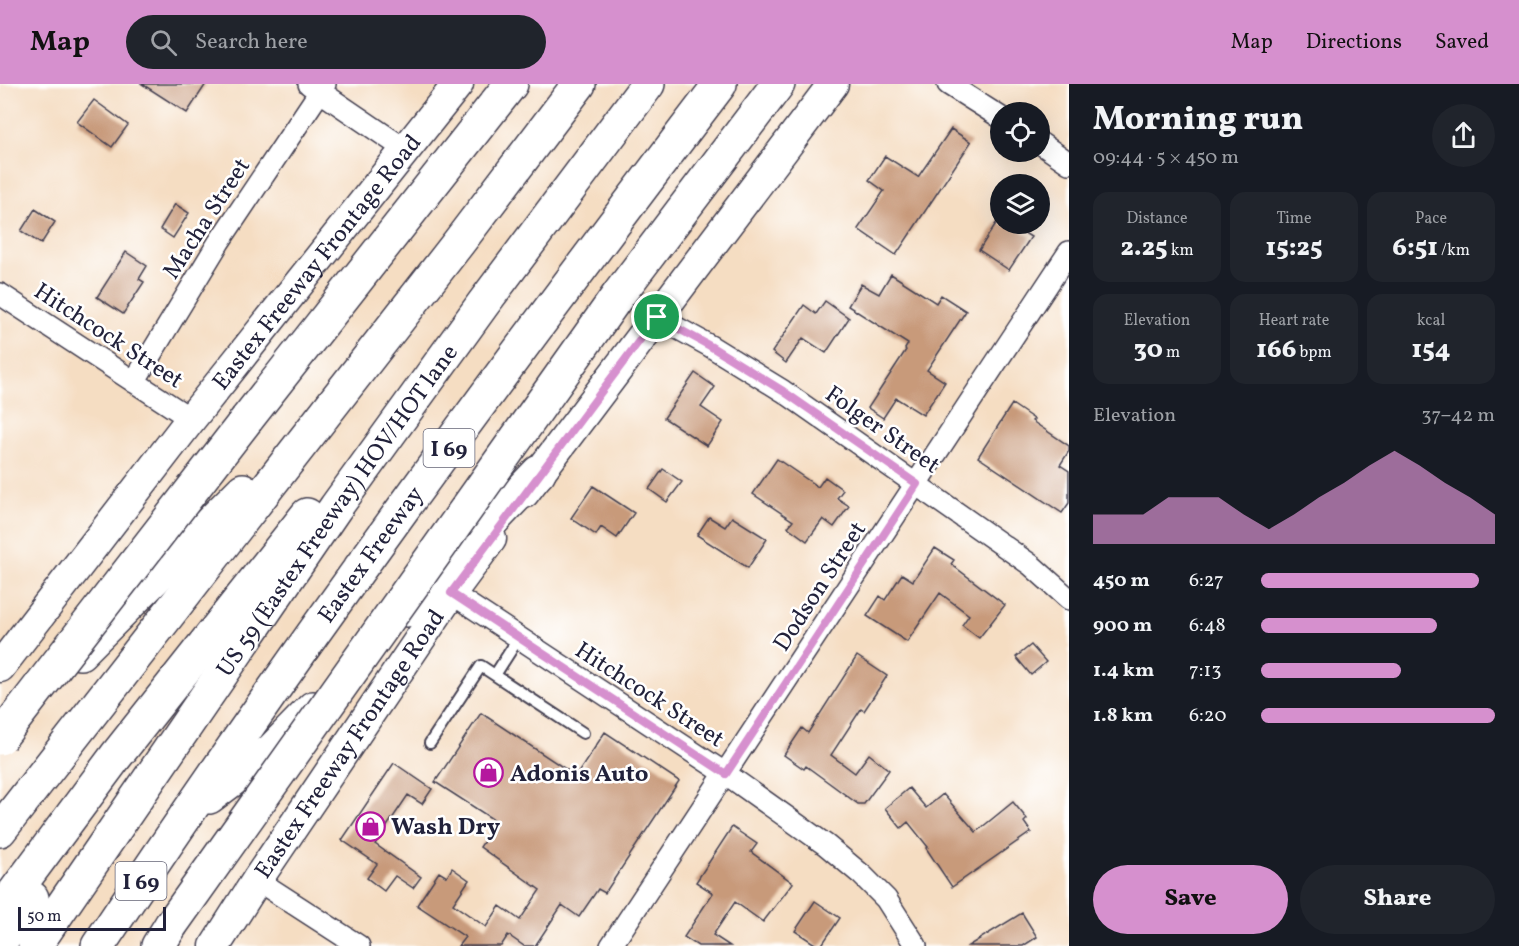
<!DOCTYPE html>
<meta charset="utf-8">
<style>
body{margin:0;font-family:Vollkorn,serif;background:#20242c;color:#f1f3f6;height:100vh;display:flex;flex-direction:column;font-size:22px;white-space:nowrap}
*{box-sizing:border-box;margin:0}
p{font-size:20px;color:#9ea1a6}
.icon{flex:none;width:33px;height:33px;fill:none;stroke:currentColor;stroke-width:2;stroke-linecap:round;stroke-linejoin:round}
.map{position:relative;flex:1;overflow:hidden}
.panel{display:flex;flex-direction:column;background:#171b24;width:450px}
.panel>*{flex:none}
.buttons{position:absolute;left:990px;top:18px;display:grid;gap:12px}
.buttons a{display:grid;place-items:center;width:60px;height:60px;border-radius:50%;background:#171b24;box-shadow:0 6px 24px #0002;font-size:30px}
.scale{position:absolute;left:18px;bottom:15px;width:148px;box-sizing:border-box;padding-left:6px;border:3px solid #22223b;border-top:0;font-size:16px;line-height:21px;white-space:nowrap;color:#22223b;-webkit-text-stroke:4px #fff;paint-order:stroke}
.pin{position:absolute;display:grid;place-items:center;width:51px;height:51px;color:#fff;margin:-26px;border:3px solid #fff;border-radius:50%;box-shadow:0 2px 6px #0007}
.round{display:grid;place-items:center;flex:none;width:63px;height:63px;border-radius:32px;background:#20242c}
.headline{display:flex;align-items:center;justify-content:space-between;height:102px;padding:0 24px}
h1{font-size:33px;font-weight:800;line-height:45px}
.figures{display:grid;grid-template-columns:repeat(3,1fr);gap:9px;height:102px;padding:6px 24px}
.figures div{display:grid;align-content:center;border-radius:15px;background:#20242c;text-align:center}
.figures b{font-size:26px;font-weight:800}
.figures small{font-size:16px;font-weight:400}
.figures p{font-size:16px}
.chart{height:168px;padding:12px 24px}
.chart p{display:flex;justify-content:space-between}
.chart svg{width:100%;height:108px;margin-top:6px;fill:#d690ce;opacity:.7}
.button{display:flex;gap:12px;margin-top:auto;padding:12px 24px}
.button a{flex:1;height:69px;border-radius:36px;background:#d690ce;color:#111;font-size:24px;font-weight:800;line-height:69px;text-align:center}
.button a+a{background:#20242c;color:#f1f3f6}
ul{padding:0 24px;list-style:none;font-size:20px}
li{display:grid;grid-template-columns:96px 72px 1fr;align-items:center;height:45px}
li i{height:15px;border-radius:8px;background:#d690ce}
header{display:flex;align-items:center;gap:36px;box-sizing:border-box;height:84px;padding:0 30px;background:#d690ce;color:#111}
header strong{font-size:28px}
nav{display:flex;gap:33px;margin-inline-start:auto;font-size:21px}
.search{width:420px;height:54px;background:#20242c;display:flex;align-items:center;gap:15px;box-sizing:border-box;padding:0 21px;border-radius:33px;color:#9ea1a6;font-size:22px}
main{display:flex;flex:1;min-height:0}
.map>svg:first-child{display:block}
.building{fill:#c89a7a}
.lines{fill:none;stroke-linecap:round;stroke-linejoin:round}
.service-casing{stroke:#423e4f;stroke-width:14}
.minor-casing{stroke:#423e4f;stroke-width:24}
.secondary-casing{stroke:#423e4f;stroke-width:33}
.motorway-casing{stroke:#423e4f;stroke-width:36}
.service{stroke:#fff;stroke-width:10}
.minor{stroke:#fff;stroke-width:21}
.secondary{stroke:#fff;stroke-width:30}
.motorway{stroke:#fff;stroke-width:33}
.motorway-bridge-casing{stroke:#423e4f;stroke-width:36;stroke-linecap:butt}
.motorway-bridge{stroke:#fff;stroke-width:33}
.route-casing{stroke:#fff;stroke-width:12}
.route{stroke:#d690ce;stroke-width:8}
.labels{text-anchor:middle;stroke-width:5;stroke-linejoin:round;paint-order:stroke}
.shield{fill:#fff;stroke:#646476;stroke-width:1.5}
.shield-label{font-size:22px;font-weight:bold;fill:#22223b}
.street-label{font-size:24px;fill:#22223b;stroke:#fff}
.poi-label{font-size:24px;font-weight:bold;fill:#22223b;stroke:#fff;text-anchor:start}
</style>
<header>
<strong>Map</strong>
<div class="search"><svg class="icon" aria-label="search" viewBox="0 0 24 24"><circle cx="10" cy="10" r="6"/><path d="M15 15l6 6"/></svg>Search here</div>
<nav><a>Map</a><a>Directions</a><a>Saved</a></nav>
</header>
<main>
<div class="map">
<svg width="1069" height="862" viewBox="0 0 1069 862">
<rect width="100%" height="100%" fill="#fff"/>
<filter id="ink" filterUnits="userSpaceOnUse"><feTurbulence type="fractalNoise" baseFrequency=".0167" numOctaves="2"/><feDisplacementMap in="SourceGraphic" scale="12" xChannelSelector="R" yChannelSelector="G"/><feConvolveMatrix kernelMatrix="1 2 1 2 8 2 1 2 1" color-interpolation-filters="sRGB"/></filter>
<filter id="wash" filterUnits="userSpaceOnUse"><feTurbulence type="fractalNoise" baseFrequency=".008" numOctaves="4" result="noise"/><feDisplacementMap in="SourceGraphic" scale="24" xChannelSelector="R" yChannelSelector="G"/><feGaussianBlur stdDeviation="1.35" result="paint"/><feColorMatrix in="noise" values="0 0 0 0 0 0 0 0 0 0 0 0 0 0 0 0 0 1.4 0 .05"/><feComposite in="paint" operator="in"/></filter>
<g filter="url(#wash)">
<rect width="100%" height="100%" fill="#f5ddc2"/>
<g id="blocks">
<path class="building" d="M 142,0 L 206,0 L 187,29 Z
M 94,16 L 128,41 L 112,63 L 77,38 Z
M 951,45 L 971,58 L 896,171 L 858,145 L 884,107 L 869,96 L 885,72 L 918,93 Z
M 175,120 L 189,129 L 173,154 L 160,145 Z
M 35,125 L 55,138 L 41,160 L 21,147 Z
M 1000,133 L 1000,140 L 1010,140 L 1031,153 L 1009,186 L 979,166 Z
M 126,168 L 147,182 L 139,195 L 144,198 L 123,230 L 97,213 Z
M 891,190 L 936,219 L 941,211 L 966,227 L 927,286 L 945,298 L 923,331 L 896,314 L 883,334 L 868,324 L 906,266 L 905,265 L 908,260 L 848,222 L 861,200 L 879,210 Z
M 825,217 L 849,234 L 826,269 L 803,254 L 786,279 L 772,268 L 804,221 L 816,230 Z
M 695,289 L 715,303 L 701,323 L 723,338 L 707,362 L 664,334 Z
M 1012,320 L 1034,335 L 1032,337 L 1069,362 L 1069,367 L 1060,381 L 1069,387 L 1069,419 L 1062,429 L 978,373 Z
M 777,375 L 818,403 L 825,393 L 843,406 L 837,414 L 849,422 L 834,443 L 823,435 L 807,457 L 788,443 L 793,437 L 753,410 Z
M 663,385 L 682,398 L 667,418 L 649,405 Z
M 593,402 L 634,429 L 617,454 L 601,443 L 596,451 L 571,434 Z
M 709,433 L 725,443 L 732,433 L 767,455 L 748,484 L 697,451 Z
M 935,464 L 954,476 L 951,480 L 1005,521 L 979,554 L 962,541 L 969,531 L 940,509 L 907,558 L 867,532 L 880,512 L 885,516 L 902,490 L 913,497 Z
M 1031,561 L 1046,578 L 1031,591 L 1016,573 Z
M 857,572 L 887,592 L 864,627 L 861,625 L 831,671 L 855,689 L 869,670 L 889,686 L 864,720 L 858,720 L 806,682 L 804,685 L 784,671 L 802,644 L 808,649 Z
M 481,629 L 576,692 L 605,648 L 679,697 L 605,809 L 598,805 L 579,833 L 562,821 L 535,862 L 524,862 L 508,851 L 501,862 L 458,862 L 465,853 L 417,821 L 439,788 L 447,793 L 452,784 L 469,796 L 453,820 L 486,843 L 500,822 L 520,836 L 540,806 L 480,763 L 497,738 L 435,698 Z
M 394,679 L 432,705 L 422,720 L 408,711 L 375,760 L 421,793 L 413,804 L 395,792 L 384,807 L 367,794 L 377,780 L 342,756 Z
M 909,704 L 926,724 L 943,710 L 976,748 L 1013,718 L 1027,735 L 1024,738 L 1031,748 L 952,803 L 926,764 L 928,763 L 908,738 L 901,744 L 885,724 Z
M 732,743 L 757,760 L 751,768 L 793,799 L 763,838 L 735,818 L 713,851 L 730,862 L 698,862 L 684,853 L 713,809 L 696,798 Z
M 815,817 L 840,834 L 821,862 L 818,862 L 795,847 Z
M 1022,829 L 1037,853 L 1023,862 L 968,862 Z"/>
</g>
</g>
<g filter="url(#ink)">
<use href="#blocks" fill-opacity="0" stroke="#423e4f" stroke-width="1.5"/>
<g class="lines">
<defs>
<path id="service" d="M 495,591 L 518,555
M 430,659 L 481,582 L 583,649"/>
<path id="minor" d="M 309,0 L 406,66
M 948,0 L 1000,33
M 1040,59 L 1069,79
M 0,210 L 191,335
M 657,233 L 710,262 L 783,307 L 1031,481 L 1069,515
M 134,298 L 219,158 L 325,0
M 451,509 L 726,690 L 826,761 L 862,791 L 886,815 L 916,862
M 257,796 L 359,862
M 611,862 L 1069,168"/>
<g id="secondary">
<path d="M 524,409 L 833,0"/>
<path id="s1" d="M 0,583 L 191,335 L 458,0"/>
<path id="s2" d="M 215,862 L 257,796 L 451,509 L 491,455"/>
</g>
<g id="motorway">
<path d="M 619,210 L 778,0"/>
<path d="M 247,335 L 511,0"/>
<path d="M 407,526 L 539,388"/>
<path d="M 80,569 L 243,406"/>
<path d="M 209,713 L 272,666 L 313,624"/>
<path d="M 0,746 L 459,158 L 579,0"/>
<path d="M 0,828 L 116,672 L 307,431"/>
<path d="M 0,859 L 32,814"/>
<path id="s3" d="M 35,862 L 336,423 L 483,220 L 648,0"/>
<path id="s4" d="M 98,862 C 294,567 505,282 720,0"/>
<path d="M 158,862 L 171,841"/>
</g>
</defs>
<use href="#service" class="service-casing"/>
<use href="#minor" class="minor-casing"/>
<use href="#secondary" class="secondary-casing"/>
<use href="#motorway" class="motorway-casing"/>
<use href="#service" class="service"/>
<use href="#minor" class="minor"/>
<use href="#secondary" class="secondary"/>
<use href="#motorway" class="motorway"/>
<defs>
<path id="motorway-bridge" d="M 0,654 L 247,335
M 171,841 L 619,210"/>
</defs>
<use href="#motorway-bridge" class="motorway-bridge-casing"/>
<use href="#motorway-bridge" class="motorway-bridge"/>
</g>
</g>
<g class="lines" filter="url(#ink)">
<defs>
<path id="route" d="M 657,233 L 710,262 L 783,307 L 917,400 L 726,690 L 451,509 Z"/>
</defs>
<use href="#route" class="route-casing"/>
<use href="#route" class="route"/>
</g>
<defs>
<symbol id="shop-ring" viewBox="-11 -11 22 22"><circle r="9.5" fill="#fff" stroke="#b5179e" stroke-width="1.5"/><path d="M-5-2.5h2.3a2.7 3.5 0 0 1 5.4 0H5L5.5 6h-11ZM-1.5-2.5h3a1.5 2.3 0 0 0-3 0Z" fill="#b5179e"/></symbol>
</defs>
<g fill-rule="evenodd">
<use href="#shop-ring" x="472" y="672" width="33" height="33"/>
<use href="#shop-ring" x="354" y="726" width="33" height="33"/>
</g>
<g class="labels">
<g class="shield">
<rect x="423.5" y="345" width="51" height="38" rx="4.5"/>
<rect x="115.5" y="778" width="51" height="38" rx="4.5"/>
</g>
<g class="shield-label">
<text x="449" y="372">I 69</text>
<text x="141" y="805">I 69</text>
</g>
<g class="street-label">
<text transform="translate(206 134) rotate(-57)" y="8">Macha Street</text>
<text dy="8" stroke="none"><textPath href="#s1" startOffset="514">Eastex Freeway Frontage Road</textPath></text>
<text transform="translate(109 251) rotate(33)" y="8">Hitchcock Street</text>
<text transform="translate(883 345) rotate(35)" y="8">Folger Street</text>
<text dy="8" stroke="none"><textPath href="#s3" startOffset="530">US 59 (Eastex Freeway) HOV/HOT lane</textPath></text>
<text dy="8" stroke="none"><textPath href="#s4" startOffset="477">Eastex Freeway</textPath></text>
<text transform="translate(819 502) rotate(-57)" y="8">Dodson Street</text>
<text transform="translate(650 610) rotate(33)" y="8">Hitchcock Street</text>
<text dy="8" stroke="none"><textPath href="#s2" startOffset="243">Eastex Freeway Frontage Road</textPath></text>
</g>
<g class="poi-label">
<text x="510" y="697">Adonis Auto</text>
<text x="391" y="750">Wash Dry</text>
</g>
</g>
</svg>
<div class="buttons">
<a><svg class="icon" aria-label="locate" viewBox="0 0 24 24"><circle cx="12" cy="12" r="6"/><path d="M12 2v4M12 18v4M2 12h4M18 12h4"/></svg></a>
<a><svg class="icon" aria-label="layers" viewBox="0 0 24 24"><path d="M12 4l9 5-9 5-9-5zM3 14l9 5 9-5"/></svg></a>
</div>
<div class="scale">50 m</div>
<div class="pin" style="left:657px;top:233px;background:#1e9e55"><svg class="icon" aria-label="arrive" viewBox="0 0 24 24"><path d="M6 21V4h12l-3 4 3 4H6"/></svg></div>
</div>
<section class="panel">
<div class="headline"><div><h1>Morning run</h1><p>09:44 · 5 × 450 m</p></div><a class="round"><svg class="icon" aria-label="share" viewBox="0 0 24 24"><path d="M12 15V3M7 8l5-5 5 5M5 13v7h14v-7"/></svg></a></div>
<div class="figures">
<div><p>Distance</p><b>2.25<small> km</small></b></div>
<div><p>Time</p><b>15:25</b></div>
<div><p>Pace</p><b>6:51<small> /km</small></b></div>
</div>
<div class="figures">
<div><p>Elevation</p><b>30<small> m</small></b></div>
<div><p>Heart rate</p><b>166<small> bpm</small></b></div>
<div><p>kcal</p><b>154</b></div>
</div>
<div class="chart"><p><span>Elevation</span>37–42 m</p>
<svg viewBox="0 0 160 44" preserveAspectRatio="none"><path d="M0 44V32L10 32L20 32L30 25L40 25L50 25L60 32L70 38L80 32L90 25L100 19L110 12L120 6L130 12L140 19L150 25L160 32V44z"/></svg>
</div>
<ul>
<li><b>450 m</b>6:27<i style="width:93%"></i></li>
<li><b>900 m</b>6:48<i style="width:75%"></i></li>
<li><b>1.4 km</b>7:13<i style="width:60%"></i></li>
<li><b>1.8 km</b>6:20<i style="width:100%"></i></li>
</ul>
<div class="button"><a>Save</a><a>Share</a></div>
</section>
</main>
